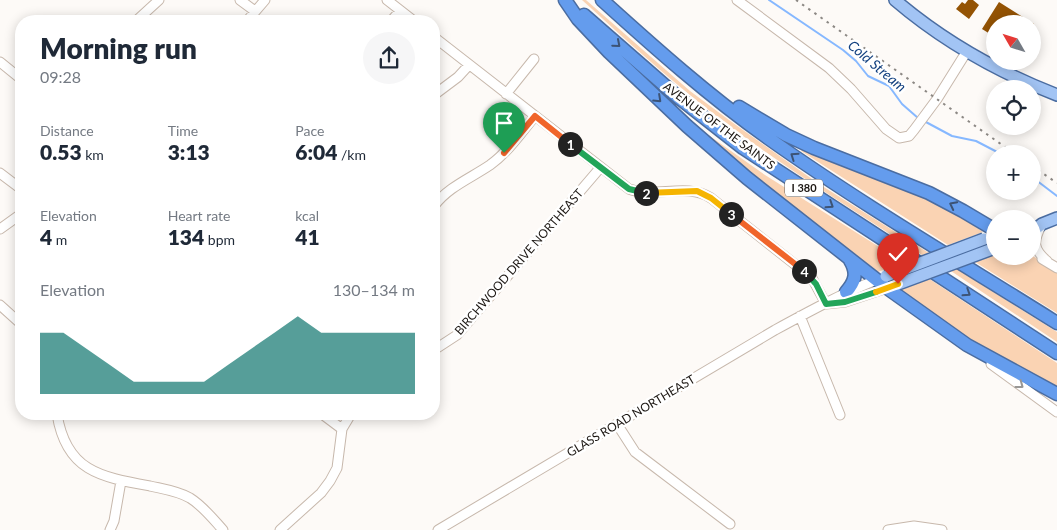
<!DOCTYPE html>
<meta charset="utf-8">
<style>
body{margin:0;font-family:Lato,sans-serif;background:#f6f6f7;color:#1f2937;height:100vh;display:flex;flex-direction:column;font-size:19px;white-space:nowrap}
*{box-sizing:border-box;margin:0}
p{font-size:16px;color:#747a83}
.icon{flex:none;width:28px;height:28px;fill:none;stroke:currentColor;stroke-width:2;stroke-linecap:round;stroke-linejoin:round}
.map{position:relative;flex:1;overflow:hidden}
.details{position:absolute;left:15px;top:15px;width:425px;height:405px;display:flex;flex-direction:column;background:#fff;border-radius:20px;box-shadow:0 2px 12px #0003}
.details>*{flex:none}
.needle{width:32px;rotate:309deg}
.fabs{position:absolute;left:986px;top:15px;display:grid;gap:10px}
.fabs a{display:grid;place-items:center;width:55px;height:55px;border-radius:50%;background:#fff;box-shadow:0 2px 12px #0003;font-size:25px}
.pin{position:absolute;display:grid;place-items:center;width:42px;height:42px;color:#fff;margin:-51px -21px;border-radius:50% 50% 50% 0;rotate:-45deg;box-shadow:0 0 5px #0007}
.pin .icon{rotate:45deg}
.km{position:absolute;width:25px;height:25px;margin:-12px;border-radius:50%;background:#222;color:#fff;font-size:14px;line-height:25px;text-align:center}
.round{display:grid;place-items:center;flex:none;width:52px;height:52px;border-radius:26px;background:#f6f6f7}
.overview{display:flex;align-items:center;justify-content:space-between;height:85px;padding:0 25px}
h1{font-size:28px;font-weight:800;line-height:38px}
.figures{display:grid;grid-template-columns:repeat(3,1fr);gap:8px;height:85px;padding:5px 25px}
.figures div{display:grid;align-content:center}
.figures b{font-size:21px;font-weight:800}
.figures small{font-size:14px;font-weight:400}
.figures p{font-size:14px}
.chart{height:140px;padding:10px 25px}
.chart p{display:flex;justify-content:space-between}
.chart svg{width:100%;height:90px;margin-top:5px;fill:#0f766e;opacity:.7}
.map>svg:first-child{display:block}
.green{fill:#fad3b3}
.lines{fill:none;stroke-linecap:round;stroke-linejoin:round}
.stream{stroke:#86b8ff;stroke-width:2}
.building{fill:#945304}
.minor-casing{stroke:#c7b8ac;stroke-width:11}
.major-casing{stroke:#4b6da1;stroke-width:14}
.highway-casing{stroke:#4b6da1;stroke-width:15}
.minor{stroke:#fff;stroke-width:9}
.major{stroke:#a2c4f4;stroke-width:11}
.highway{stroke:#649ced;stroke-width:12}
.rail{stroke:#8c8884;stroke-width:2;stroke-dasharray:2.5 5;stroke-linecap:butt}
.major-bridge-casing{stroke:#4b6da1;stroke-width:14;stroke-linecap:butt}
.major-bridge{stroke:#a2c4f4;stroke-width:11}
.oneway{stroke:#3c5375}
.oneway2{stroke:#999795}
.split-1-casing{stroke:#fff;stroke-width:10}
.split-2-casing{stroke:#fff;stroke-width:10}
.split-3-casing{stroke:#fff;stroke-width:10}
.split-4-casing{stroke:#fff;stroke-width:10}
.split-5-casing{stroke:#fff;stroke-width:10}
.split-6-casing{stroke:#fff;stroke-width:10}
.split-1{stroke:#f0652b;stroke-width:6}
.split-2{stroke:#22a559;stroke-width:6}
.split-3{stroke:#f5b400;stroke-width:6}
.split-4{stroke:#f0652b;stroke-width:6}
.split-5{stroke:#22a559;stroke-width:6}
.split-6{stroke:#f5b400;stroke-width:6}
.labels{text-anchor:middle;stroke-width:5;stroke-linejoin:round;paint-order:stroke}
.shield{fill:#fff;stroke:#605d5a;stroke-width:1}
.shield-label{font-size:11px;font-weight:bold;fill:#1c1713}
.street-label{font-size:12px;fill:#1c1713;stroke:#fff}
.water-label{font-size:14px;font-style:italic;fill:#12407f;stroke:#fff}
</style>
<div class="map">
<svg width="1057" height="530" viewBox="0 0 1057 530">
<rect width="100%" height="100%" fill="#fdfaf7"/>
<path class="green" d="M 582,0 L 586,0 L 690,91 L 729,120 L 819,184 L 929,253 L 922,255 C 854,210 785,168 720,119 C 672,82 627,41 582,0 Z
M 697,127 L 765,175 L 903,262 L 873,274 L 742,167 Z
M 803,148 L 946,206 L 983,232 L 948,245 L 801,151 Z
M 995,252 L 995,256 L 1033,256 L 1057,272 L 1057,313 L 972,260 Z
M 954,267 L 1057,332 L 1057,342 L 948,269 Z
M 928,278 L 1057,363 L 1057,389 C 1015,366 973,344 934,316 C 923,308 910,301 901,290 L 902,287 Z"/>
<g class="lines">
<path class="stream" d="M 769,0 L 843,50 L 856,61 L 868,76 L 889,86 L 902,104 L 918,118
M 924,121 L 952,136 L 976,141 L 1001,154
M 1032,177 L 1057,196"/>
</g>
<path class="building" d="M 968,0 L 973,0 L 979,5 L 969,19 L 956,9 L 962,2 L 965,4 Z
M 999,2 L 1018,14 L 1034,24 L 995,24 L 995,37 L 982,29 Z"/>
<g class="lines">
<defs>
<path id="minor" d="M 240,0 L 255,11
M 387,0 L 414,21
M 737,0 L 829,68 L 851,89 L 886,129 L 899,138 L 909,136 L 914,130 L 937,99 L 967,51
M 136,21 L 159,0
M 247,21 L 265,0
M 391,21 L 400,11
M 434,37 L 629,189 C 655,199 686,182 711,198 L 812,278 L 826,304
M 0,62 L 21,79
M 506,94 L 534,59
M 434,95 L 458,77 L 469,65
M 0,173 L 21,189
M 434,206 C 448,187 471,178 490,165 C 508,152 521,133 535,116
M 1041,226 C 1033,242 1033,249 1047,261
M 0,229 L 21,214
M 1042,259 L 1057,268
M 826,304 L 845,302 L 887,288
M 0,305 L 21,324
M 800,316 L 840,415
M 434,350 L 457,335 L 600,168
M 991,364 L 1057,412
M 57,414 C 66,471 100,477 150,486 C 163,489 178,491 190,498 C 203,506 213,519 223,530
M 322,414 L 342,429
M 617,424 L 635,452 L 730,524
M 110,530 L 114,521 L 121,481
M 280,530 L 321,493 L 330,481 L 337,468 L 342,429 L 351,414
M 438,530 L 775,330 C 808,312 841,294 876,280
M 888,530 L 914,526 L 942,530"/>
<path id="major" d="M 895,0 C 943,41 998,72 1057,95
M 1032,232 L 1042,224 L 1057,218"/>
<path id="highway" d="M 565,0 L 578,19 L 609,52 L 687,126 L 747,178 L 887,288 L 967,345 L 1057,394
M 602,0 C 655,48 709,96 768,138 C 861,204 960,262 1057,323
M 584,15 L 678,97 L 743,148 L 1057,353
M 739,107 L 786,135 L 814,148 L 929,193 L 963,211 L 995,230
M 846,292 C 855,282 858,273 850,260"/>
</defs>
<use href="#minor" class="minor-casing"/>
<use href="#major" class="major-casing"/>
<use href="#highway" class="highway-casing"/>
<use href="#minor" class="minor"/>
<use href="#major" class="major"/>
<use href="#highway" class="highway"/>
<path class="rail" d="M 796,0 L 1015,154
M 1032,166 L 1057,183"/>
<defs>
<path id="major-bridge" d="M 886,276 L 984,239
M 898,284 L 995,248"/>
</defs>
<use href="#major-bridge" class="major-bridge-casing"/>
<use href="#major-bridge" class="major-bridge"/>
</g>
<defs><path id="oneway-chevron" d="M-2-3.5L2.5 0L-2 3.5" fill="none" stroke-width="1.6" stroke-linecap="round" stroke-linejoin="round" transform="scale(1.25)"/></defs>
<g class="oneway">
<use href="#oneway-chevron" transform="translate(617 44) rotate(41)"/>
<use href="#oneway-chevron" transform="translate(658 99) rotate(43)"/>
<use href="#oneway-chevron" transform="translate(794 156) rotate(-145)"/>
<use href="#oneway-chevron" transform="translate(830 205) rotate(33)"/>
<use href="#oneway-chevron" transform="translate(953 205) rotate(-153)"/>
<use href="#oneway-chevron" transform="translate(967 293) rotate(33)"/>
</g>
<use class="oneway2" href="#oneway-chevron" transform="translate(1020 385) rotate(37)"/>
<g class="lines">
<defs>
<path id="split-1" d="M 504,153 L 535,116 L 570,144"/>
<path id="split-2" d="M 570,144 L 629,189 L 646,193"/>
<path id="split-3" d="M 646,193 L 697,191 L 711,198 L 731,214"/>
<path id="split-4" d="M 731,214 L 804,271"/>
<path id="split-5" d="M 804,271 L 816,284 L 826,304 L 845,302 L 876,292"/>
<path id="split-6" d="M 876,292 L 898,284"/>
</defs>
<use href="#split-1" class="split-1-casing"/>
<use href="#split-2" class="split-2-casing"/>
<use href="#split-3" class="split-3-casing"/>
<use href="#split-4" class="split-4-casing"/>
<use href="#split-5" class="split-5-casing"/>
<use href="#split-6" class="split-6-casing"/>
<use href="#split-1" class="split-1"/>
<use href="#split-2" class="split-2"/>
<use href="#split-3" class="split-3"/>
<use href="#split-4" class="split-4"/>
<use href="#split-5" class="split-5"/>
<use href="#split-6" class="split-6"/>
</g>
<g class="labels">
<rect class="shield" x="785" y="179.5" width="38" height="17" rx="4"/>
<g class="shield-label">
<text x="804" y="192">I 380</text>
</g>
<g class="street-label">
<text transform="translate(719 126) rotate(37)" y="4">AVENUE OF THE SAINTS</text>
<text transform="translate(519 262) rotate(-49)" y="4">BIRCHWOOD DRIVE NORTHEAST</text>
<text transform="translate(631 416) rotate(-31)" y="4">GLASS ROAD NORTHEAST</text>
</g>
<g class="water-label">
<text transform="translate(877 66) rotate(40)" y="5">Cold Stream</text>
</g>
</g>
</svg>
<div class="fabs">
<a><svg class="needle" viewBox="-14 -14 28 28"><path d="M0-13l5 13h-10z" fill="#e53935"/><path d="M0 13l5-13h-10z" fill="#747a83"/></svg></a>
<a><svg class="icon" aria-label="locate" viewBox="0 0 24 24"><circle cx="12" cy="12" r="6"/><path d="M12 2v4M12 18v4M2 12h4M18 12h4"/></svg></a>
<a>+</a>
<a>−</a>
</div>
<div class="pin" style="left:504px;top:153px;background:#1e9e55"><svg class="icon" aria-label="arrive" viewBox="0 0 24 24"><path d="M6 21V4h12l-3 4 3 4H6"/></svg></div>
<div class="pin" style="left:898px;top:284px;background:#d93025"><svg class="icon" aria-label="check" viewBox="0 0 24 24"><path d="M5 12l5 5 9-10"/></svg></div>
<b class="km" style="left:570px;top:144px">1</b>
<b class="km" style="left:646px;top:193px">2</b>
<b class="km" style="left:731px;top:214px">3</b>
<b class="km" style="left:804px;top:271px">4</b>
<section class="details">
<div class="overview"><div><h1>Morning run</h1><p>09:28</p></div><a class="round"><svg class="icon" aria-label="share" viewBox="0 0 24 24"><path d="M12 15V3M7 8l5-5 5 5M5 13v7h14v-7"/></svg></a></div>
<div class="figures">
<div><p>Distance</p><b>0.53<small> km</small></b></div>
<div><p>Time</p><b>3:13</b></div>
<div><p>Pace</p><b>6:04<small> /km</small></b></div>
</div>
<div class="figures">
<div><p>Elevation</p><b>4<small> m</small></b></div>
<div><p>Heart rate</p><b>134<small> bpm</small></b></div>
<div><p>kcal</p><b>41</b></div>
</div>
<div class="chart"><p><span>Elevation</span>130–134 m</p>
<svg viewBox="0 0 160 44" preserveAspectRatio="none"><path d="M0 44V14L10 14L20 22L30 30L40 38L50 38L60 38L70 38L80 30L90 22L100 14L110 6L120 14L130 14L140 14L150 14L160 14V44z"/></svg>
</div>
</section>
</div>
